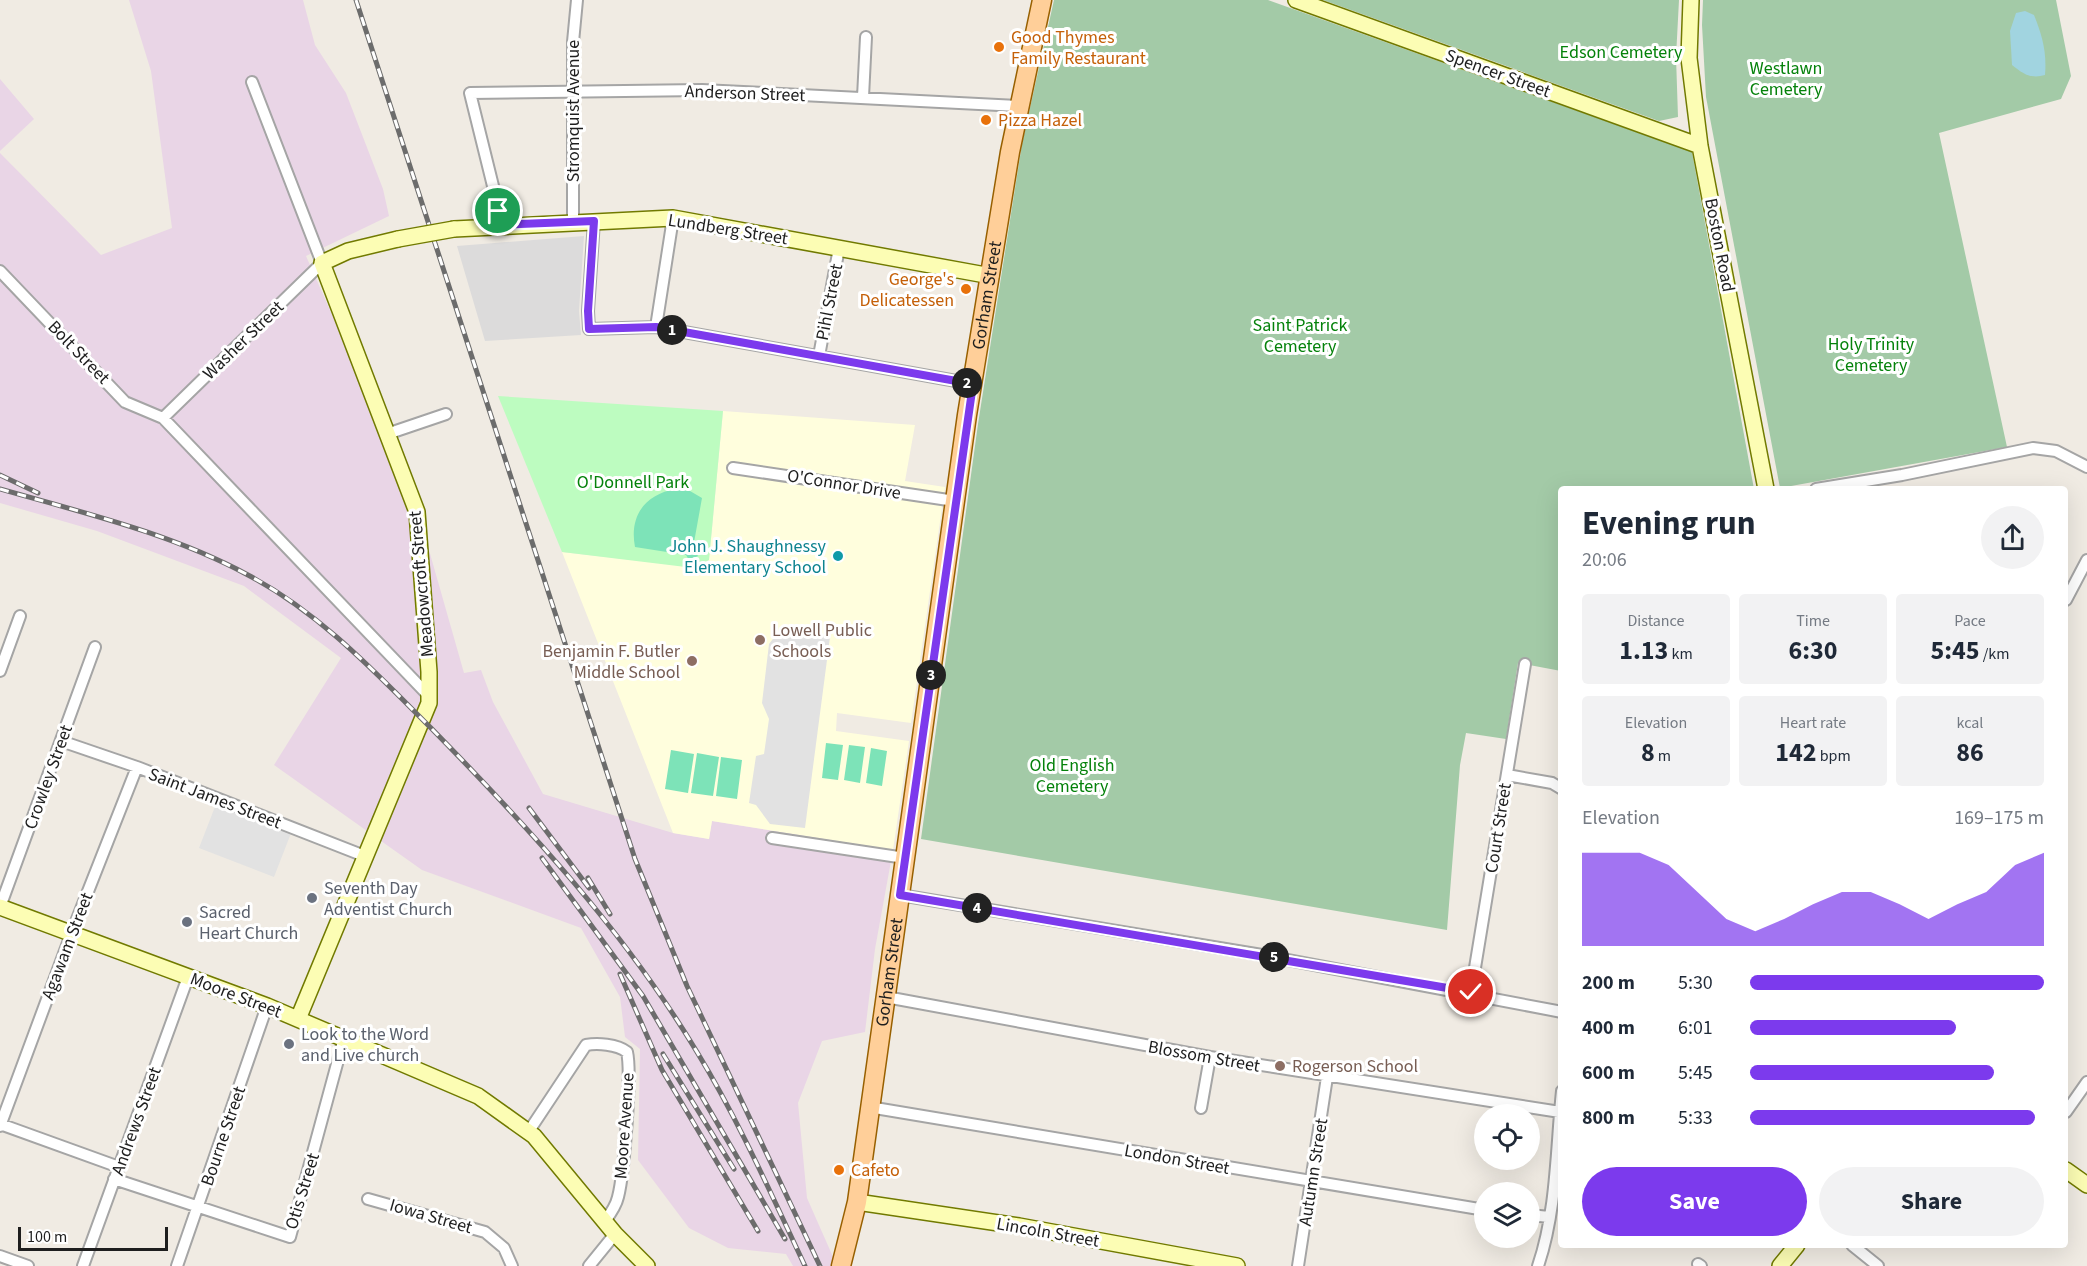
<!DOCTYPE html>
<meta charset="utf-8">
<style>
body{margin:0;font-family:"Source Sans 3",sans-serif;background:#f2f2f3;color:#1f2937;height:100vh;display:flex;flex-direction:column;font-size:22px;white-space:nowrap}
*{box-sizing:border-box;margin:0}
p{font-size:20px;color:#747a83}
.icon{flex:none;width:33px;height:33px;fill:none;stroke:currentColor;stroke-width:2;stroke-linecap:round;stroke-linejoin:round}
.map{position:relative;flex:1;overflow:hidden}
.drawer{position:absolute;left:1558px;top:486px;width:510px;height:762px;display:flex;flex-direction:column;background:#fff;border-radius:6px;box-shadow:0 6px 24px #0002}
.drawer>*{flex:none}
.buttons{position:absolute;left:1474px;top:1104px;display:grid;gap:12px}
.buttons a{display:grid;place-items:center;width:66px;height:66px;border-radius:50%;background:#fff;box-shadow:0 6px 24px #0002;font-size:30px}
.scale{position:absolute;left:18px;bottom:15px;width:150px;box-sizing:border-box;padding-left:6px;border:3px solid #1e1e1e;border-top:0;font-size:16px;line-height:21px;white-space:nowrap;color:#1e1e1e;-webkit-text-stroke:4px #fff;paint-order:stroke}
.pin{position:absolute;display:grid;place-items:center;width:51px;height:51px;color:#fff;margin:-26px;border:3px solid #fff;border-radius:50%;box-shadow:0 2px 6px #0007}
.km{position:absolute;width:30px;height:30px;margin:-15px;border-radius:50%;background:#222;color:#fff;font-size:16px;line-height:30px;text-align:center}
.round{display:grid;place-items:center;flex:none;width:63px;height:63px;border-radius:32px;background:#f2f2f3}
.overview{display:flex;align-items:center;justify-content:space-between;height:102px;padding:0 24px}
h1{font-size:33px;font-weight:700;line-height:45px}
.metrics{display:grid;grid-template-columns:repeat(3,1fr);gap:9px;height:102px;padding:6px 24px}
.metrics div{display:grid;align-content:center;border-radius:6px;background:#f2f2f3;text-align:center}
.metrics b{font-size:26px;font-weight:700}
.metrics small{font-size:16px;font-weight:400}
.metrics p{font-size:16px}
.chart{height:168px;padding:12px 24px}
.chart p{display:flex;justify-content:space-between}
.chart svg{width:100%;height:108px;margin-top:6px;fill:#7c3aed;opacity:.7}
.button{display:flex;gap:12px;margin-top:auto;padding:12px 24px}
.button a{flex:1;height:69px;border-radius:36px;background:#7c3aed;color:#fff;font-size:24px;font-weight:700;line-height:69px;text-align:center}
.button a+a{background:#f2f2f3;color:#1f2937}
ul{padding:0 24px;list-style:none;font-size:20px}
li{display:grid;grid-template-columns:96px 72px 1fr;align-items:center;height:45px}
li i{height:15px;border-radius:8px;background:#7c3aed}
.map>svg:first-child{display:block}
.residential{fill:#dcdbdb}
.industrial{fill:#e9d5e6}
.education{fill:#fffedd}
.cemetery{fill:#a3caa7}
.park{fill:#bdfcc0}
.pitch{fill:#7de3b8}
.parking{fill:#e2e2e2}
.water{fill:#a1d4e0}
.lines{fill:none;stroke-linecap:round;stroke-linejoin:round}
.street-casing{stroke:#a5a5a5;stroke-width:14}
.secondary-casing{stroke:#717a00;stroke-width:18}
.primary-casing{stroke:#986000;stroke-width:21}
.street{stroke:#fff;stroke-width:10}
.secondary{stroke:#fcfdb4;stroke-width:15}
.primary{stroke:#ffcf99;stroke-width:18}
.rail-casing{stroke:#6c6c6c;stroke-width:5}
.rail{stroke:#fff;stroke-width:3;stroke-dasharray:9;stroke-linecap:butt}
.secondary-bridge-casing{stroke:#717a00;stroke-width:18;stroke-linecap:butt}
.secondary-bridge{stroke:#fcfdb4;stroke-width:15}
.route-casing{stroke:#fff;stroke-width:12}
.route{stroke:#7c3aed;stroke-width:8}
.food-dot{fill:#e8710a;stroke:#fff;stroke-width:2}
.culture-dot{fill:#0f9aa8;stroke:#fff;stroke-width:2}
.education-dot{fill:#8d6e63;stroke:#fff;stroke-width:2}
.worship-dot{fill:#6b7280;stroke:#fff;stroke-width:2}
.labels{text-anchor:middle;stroke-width:6;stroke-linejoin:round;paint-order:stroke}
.food-label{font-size:18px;fill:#c56008;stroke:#fff;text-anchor:start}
.park-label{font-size:18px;fill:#05820b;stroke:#fff}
.street-label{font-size:18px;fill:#1e1e1e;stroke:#fff}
.culture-label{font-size:18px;fill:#0d838f;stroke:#fff;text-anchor:end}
.education-label{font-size:18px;fill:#785e54;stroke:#fff;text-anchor:start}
.worship-label{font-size:18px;fill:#5b616d;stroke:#fff;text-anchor:start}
</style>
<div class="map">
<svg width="2087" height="1266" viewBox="0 0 2087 1266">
<rect width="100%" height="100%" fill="#f0ebe3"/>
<path class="residential" d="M 584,236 L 579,311 L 581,335 L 485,341 L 457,246 Z"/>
<path class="industrial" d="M 129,0 L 303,0 L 315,45 L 346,93 L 383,189 L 389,216 L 306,256 L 361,380 L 425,536 L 464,673 L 481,670 L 493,702 L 543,794 L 673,833 L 709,839 L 712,821 L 893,850 L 875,949 L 865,1032 L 822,1041 L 798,1103 L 807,1198 L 837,1266 L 793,1266 L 786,1254 L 728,1248 L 689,1228 L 638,1160 L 640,1049 L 625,1037 L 620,997 L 581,928 L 422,870 L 274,765 L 341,658 L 244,586 L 97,531 L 0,503 L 0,153 L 101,255 L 172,228 L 151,71 Z
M 0,79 L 34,119 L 0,151 Z"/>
<path class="education" d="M 723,411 L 915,425 L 905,481 L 945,487 L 911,723 L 837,713 L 836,731 L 909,741 L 893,850 L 712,821 L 709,839 L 673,833 L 562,552 L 694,567 L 709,560 Z"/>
<path class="cemetery" d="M 1054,0 L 1268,0 L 1692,152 L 1754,489 L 1562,489 L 1561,671 L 1518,663 L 1506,739 L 1466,733 L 1460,765 L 1447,930 L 921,839 L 978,424 L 1022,144 Z
M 1323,0 L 1679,0 L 1676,57 L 1678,117 L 1659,121 Z
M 1703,0 L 2056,0 L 2071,76 L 2061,99 L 1939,133 L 2007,447 L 1780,488 L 1706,97 L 1702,25 Z"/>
<path class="park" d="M 498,396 L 723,411 L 709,560 L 694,568 L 562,552 Z"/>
<path class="pitch" d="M 676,489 L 690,491 L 702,498 L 693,548 L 698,556 L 689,560 L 686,555 L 635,547 C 629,516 645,494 676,489 Z
M 826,743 L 843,745 L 838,780 L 822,778 Z
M 849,745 L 865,747 L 860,783 L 844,780 Z
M 871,748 L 887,751 L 882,786 L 866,783 Z
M 671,750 L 694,754 L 688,793 L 665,789 Z
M 697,753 L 719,757 L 713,796 L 691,793 Z
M 721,757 L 742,760 L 737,799 L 716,796 Z"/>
<path class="parking" d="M 786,631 L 830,637 L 805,828 L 770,824 L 756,805 L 749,803 L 756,756 L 764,754 L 769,719 L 762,703 L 769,644 L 776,635 Z
M 218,799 L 293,828 L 274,877 L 199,848 Z"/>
<path class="water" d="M 2025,11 L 2034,15 C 2042,35 2047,52 2045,75 C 2031,79 2023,74 2012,65 L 2010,31 L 2016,13 Z"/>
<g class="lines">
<defs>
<path id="street" d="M 863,97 L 866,37
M 594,221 L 588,311 L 589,329 L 656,327 L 973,384
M 573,222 L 573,42 L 577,0
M 499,225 L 493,186 L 470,93 L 702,90 L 1019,106
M 0,271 L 125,402 L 163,418 L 429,696
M 656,327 L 673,218
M 819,356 L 839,248
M 163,418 L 322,263 L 252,82
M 387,434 L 446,414
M 733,468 L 955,501
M 1816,489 L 1902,475 L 2033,448 L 2056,451 L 2087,467
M 2066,600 L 2087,560
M 0,671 L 20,616
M 61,741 L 137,767 L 367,857
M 1507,775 L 1552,783 L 1562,789
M 772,838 L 905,858
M 900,895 L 1262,955 L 1562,1012
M 0,907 L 95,647
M 1471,992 L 1525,664
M 886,997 L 1210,1057 L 1560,1112
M 869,1107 L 1485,1210
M 1201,1108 L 1210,1057
M 2066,1112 L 2087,1082
M 0,1124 L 119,1167
M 0,1126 L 72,932 L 137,767
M 529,1131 L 586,1045 C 597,1043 617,1044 627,1052 C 632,1073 624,1174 618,1197 C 616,1206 611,1213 605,1221
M 114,1179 L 290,1237 L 344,1038
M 368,1199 L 485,1232 L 504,1248 L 512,1266
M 1530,1215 L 1549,1217
M 1852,1245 L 1878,1266
M 0,1256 L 28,1266
M 1698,1264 L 1701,1266
M 83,1266 L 188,977
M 177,1266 L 267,1006
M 589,1266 L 615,1234
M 1298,1266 L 1327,1077
M 1538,1266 C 1557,1210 1556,1149 1562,1091"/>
<path id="secondary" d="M 1296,0 L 1700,146
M 1691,0 L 1689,58 L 1700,146 L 1766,489
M 454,229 L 673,218 L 991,276
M 0,907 L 267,1006 L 478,1096 L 534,1136 L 615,1234 L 647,1266
M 298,1019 L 429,703 L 429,672 L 417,512 L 322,263 L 348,251 L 398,239
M 2066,1170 L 2087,1185
M 857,1202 L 1019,1226 L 1237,1266
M 1780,1266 L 1797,1245"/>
<g id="primary">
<path id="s1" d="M 841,1266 L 857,1202 L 967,415 L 1010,152 L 1042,0"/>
</g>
</defs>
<use href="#street" class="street-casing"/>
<use href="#secondary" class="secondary-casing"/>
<use href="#primary" class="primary-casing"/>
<use href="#street" class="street"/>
<use href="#secondary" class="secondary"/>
<use href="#primary" class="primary"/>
<defs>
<path id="rail" d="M 356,0 L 635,859 L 687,986 L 820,1266
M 0,475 L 38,493
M 0,489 C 84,513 170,533 248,575 C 320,613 374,671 431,728 C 529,828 625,932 697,1052 C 739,1121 771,1194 805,1266
M 529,808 L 589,888
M 542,858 L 643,996 L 785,1239
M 588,878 L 610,914
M 620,974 L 662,1070 L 758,1231
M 663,1054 L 734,1169"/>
</defs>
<use href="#rail" class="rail-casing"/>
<use href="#rail" class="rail"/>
<defs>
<path id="secondary-bridge" d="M 398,239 L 454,229"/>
</defs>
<use href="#secondary-bridge" class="secondary-bridge-casing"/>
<use href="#secondary-bridge" class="secondary-bridge"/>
</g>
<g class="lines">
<defs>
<path id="route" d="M 498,211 L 499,225 L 594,221 L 588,311 L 589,329 L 656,327 L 973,384 L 900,895 L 1471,992"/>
</defs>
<use href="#route" class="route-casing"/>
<use href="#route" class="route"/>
</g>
<g class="food-dot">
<circle cx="999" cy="47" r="6"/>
<circle cx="986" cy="120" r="6"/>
<circle cx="966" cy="289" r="6"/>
<circle cx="839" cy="1170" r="6"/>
</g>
<circle class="culture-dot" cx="838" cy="556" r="6"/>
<g class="education-dot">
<circle cx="760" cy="640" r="6"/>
<circle cx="692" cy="661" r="6"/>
<circle cx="1280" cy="1066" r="6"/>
</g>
<g class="worship-dot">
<circle cx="312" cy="898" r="6"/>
<circle cx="187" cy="922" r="6"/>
<circle cx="289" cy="1044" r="6"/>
</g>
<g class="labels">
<g class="food-label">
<text x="1011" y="43">Good Thymes<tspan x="1011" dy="21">Family Restaurant</tspan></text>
<text x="998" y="126">Pizza Hazel</text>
<text x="954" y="285" text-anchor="end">George's<tspan x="954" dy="21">Delicatessen</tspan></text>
<text x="851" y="1176">Cafeto</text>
</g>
<g class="park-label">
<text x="1621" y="58">Edson Cemetery</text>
<text x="1786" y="74">Westlawn<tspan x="1786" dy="21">Cemetery</tspan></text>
<text x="1300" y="331">Saint Patrick<tspan x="1300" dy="21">Cemetery</tspan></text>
<text x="1871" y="350">Holy Trinity<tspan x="1871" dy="21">Cemetery</tspan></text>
<text x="633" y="488">O'Donnell Park</text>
<text x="1072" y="771">Old English<tspan x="1072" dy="21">Cemetery</tspan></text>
</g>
<g class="street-label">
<text transform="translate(1498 73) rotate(20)" y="6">Spencer Street</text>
<text transform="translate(745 93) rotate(2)" y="6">Anderson Street</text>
<text transform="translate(573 111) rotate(-90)" y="6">Stromquist Avenue</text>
<text transform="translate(728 229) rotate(9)" y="6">Lundberg Street</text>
<text transform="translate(1720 245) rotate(79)" y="6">Boston Road</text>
<text dy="6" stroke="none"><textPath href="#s1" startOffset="982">Gorham Street</textPath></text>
<text transform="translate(829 302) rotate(-79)" y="6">Pihl Street</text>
<text transform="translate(243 340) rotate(-44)" y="6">Washer Street</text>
<text transform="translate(79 352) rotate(46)" y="6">Bolt Street</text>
<text transform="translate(844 484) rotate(9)" y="6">O'Connor Drive</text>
<text transform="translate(421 584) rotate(-95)" y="6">Meadowcroft Street</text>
<text transform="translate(48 777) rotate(-70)" y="6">Crowley Street</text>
<text transform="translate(215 798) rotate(21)" y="6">Saint James Street</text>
<text transform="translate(1498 828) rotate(-81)" y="6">Court Street</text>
<text transform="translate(67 946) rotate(-69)" y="6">Agawam Street</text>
<text dy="6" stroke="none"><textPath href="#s1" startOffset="298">Gorham Street</textPath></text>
<text transform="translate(236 995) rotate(21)" y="6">Moore Street</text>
<text transform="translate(1204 1056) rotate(10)" y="6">Blossom Street</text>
<text transform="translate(136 1121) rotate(-70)" y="6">Andrews Street</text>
<text transform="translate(624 1126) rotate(-86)" y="6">Moore Avenue</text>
<text transform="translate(223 1136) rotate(-71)" y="6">Bourne Street</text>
<text transform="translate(1177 1159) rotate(10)" y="6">London Street</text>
<text transform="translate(1313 1172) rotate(-81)" y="6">Autumn Street</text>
<text transform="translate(302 1191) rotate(-73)" y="6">Otis Street</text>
<text transform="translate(431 1216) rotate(16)" y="6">Iowa Street</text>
<text transform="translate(1048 1232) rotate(10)" y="6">Lincoln Street</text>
</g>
<g class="culture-label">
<text x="826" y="552">John J. Shaughnessy<tspan x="826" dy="21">Elementary School</tspan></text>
</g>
<g class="education-label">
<text x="772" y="636">Lowell Public<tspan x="772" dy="21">Schools</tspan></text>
<text x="680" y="657" text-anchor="end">Benjamin F. Butler<tspan x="680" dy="21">Middle School</tspan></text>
<text x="1292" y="1072">Rogerson School</text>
</g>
<g class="worship-label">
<text x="324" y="894">Seventh Day<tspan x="324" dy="21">Adventist Church</tspan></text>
<text x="199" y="918">Sacred<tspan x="199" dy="21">Heart Church</tspan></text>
<text x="301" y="1040">Look to the Word<tspan x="301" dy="21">and Live church</tspan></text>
</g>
</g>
</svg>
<div class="buttons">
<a><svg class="icon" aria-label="locate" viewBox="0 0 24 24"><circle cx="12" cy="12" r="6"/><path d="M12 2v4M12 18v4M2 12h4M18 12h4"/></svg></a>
<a><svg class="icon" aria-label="layers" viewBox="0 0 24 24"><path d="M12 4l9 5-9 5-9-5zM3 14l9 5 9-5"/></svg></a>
</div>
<div class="scale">100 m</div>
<div class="pin" style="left:498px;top:211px;background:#1e9e55"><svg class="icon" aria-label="arrive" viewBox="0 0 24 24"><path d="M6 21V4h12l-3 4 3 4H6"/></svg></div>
<div class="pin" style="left:1471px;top:992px;background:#d93025"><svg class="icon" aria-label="check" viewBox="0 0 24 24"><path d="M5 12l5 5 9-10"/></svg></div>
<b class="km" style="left:672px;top:330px">1</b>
<b class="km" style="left:967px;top:383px">2</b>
<b class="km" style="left:931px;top:675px">3</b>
<b class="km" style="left:977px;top:908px">4</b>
<b class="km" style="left:1274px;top:957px">5</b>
<section class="drawer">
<div class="overview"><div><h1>Evening run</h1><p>20:06</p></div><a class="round"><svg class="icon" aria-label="share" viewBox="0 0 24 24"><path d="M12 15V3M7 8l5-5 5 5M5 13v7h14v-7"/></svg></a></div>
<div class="metrics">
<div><p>Distance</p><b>1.13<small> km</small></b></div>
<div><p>Time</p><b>6:30</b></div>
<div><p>Pace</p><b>5:45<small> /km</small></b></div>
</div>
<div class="metrics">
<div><p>Elevation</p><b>8<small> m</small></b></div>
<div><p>Heart rate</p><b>142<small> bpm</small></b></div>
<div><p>kcal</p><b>86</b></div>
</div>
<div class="chart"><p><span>Elevation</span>169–175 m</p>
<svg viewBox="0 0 160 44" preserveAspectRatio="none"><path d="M0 44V6L10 6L20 6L30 11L40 22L50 33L60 38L70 33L80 27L90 22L100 22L110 27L120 33L130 27L140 22L150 11L160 6V44z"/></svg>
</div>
<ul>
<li><b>200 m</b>5:30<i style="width:100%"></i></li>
<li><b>400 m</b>6:01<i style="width:70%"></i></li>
<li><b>600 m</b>5:45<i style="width:83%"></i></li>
<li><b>800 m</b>5:33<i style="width:97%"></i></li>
</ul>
<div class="button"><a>Save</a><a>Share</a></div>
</section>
</div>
